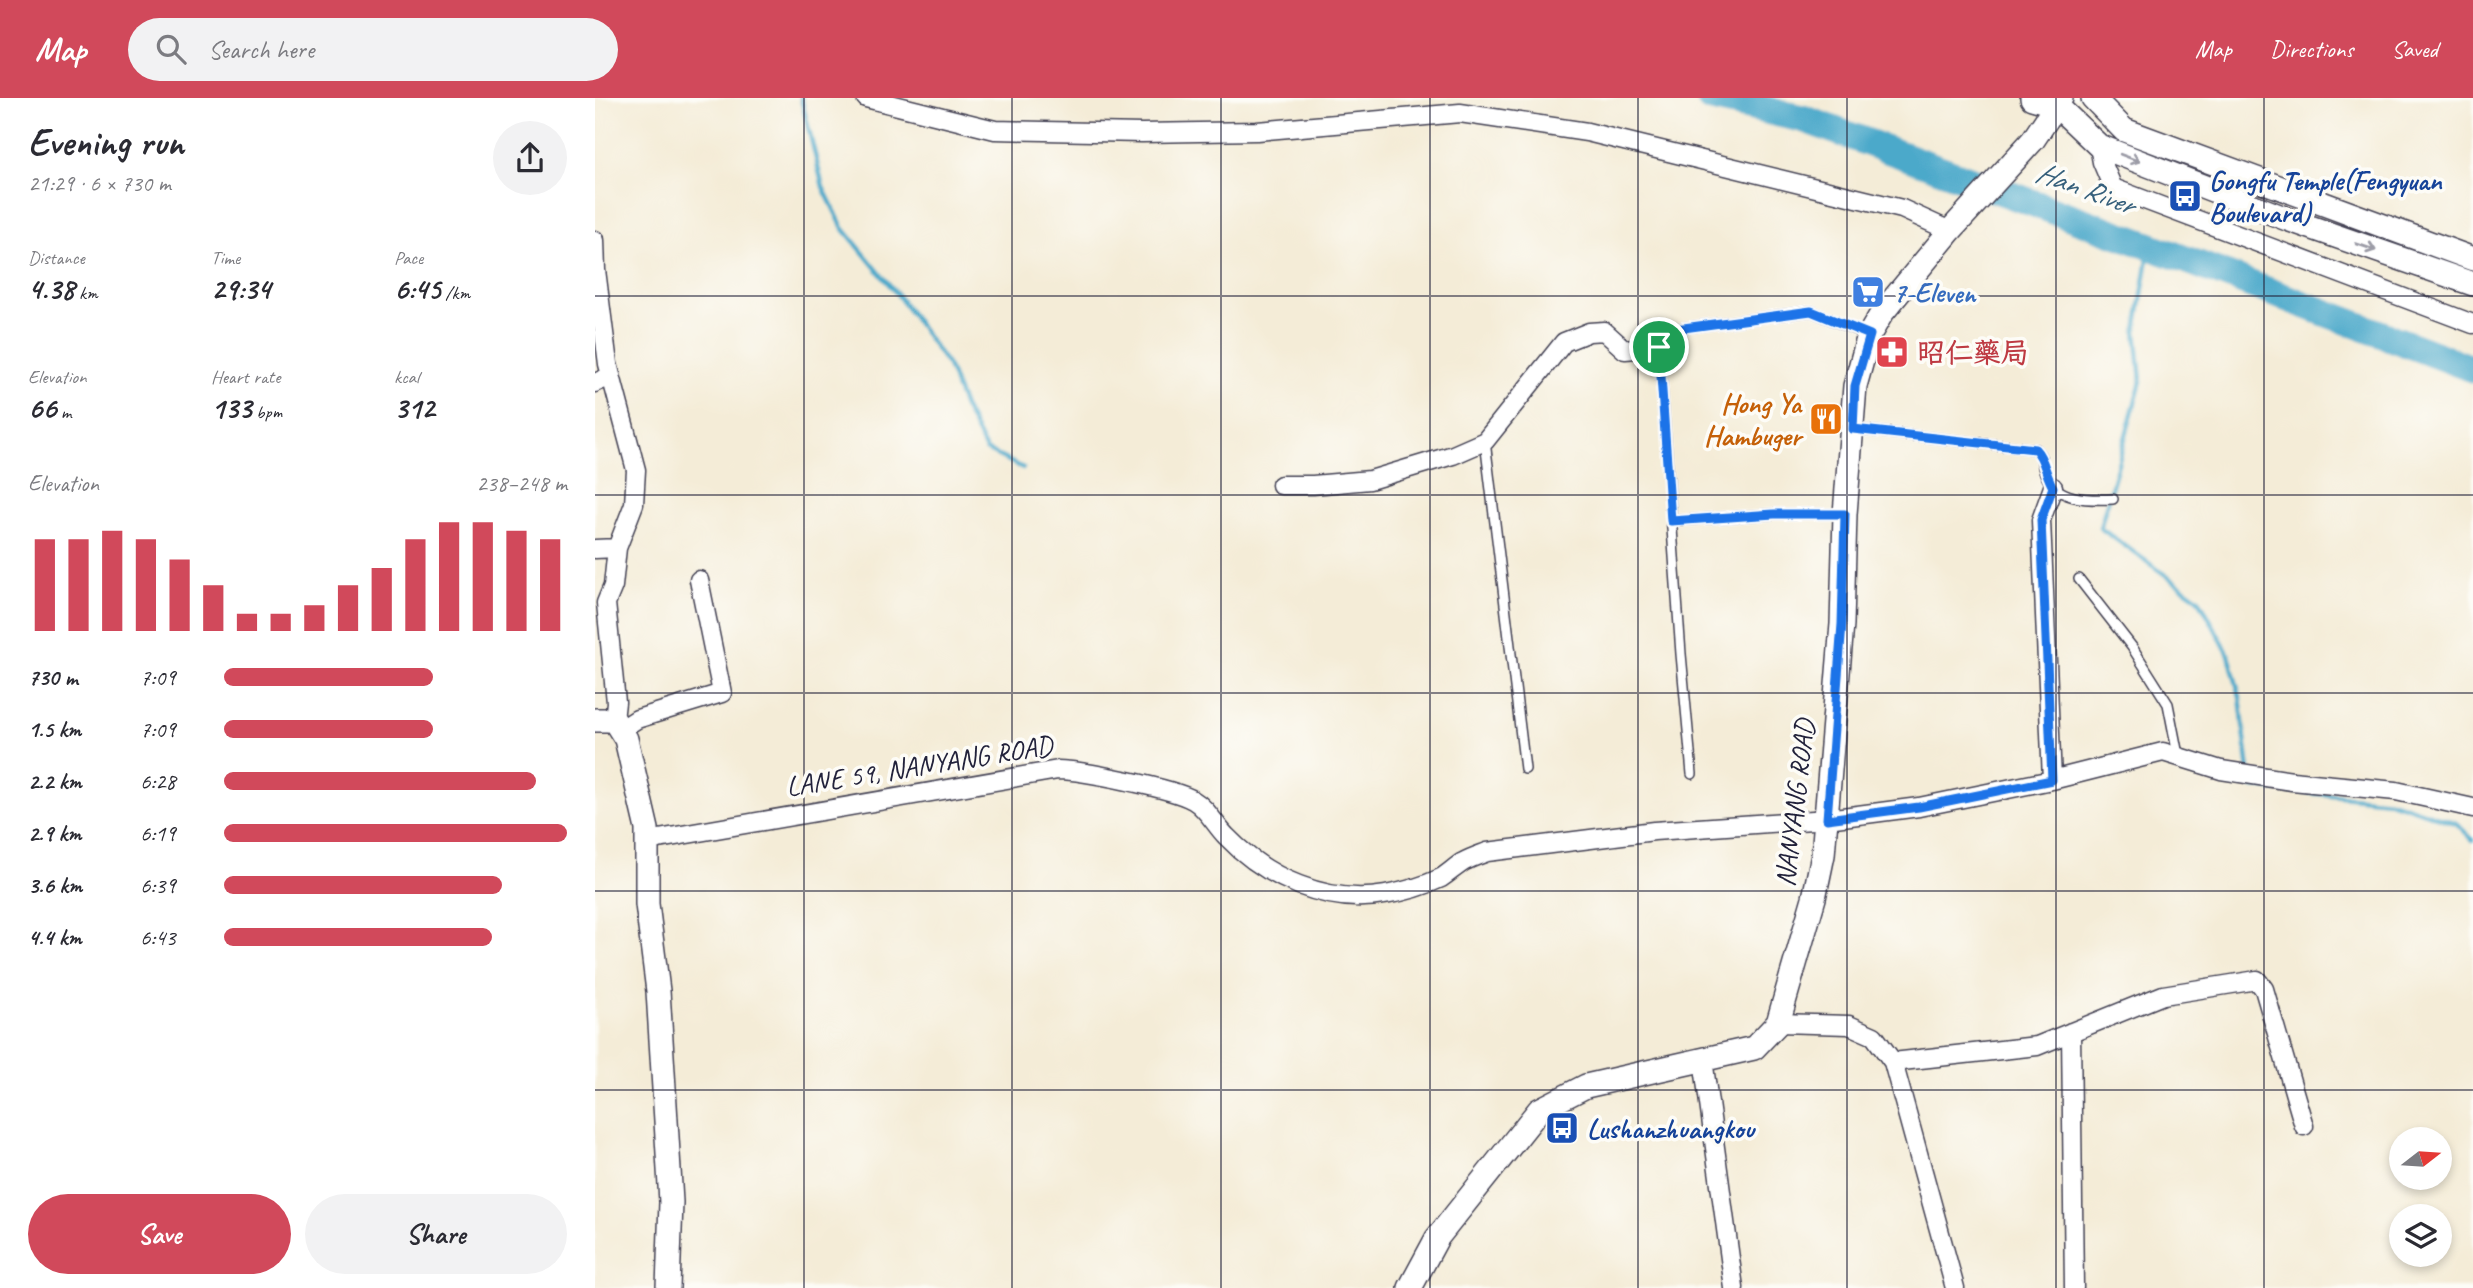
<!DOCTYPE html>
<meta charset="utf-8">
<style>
body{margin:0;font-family:Caveat,"LXGW WenKai TC",sans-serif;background:#f2f2f3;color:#2b2b33;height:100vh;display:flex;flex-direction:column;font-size:26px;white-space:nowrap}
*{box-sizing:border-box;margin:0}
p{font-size:23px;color:#7c7c81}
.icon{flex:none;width:38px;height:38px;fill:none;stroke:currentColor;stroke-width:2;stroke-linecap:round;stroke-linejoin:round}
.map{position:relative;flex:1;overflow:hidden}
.drawer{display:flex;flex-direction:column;background:#fff;width:595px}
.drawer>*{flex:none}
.needle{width:46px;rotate:73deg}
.buttons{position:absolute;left:1794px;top:1029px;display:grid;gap:14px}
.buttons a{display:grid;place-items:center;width:63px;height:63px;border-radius:50%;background:#fff;box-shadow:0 4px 10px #0003;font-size:35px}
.pin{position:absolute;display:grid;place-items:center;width:60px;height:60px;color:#fff;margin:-30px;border:4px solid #fff;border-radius:50%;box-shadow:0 2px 7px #0007}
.round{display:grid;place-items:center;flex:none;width:74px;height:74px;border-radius:37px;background:#f2f2f3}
.overview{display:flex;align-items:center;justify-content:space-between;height:119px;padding:0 28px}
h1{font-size:38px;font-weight:600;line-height:52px}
.metrics{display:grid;grid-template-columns:repeat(3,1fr);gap:10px;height:119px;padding:7px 28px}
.metrics div{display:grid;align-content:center}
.metrics b{font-size:30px;font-weight:600}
.metrics small{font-size:19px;font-weight:400}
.metrics p{font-size:19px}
.chart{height:196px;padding:14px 28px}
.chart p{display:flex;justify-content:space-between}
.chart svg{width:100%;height:126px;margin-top:7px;stroke:#d1495b;stroke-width:6}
.action{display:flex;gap:14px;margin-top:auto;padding:14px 28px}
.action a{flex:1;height:80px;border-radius:42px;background:#d1495b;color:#fff;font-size:28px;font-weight:600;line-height:80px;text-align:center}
.action a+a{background:#f2f2f3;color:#2b2b33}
ul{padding:0 28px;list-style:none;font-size:23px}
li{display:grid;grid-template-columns:112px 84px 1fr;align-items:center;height:52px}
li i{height:18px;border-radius:9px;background:#d1495b}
header{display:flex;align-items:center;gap:42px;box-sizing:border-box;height:98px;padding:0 35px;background:#d1495b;color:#fff}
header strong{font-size:33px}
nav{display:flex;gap:38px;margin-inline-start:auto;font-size:24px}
.search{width:490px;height:63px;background:#f2f2f3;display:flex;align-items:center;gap:18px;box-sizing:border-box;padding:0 24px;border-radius:38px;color:#7c7c81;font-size:26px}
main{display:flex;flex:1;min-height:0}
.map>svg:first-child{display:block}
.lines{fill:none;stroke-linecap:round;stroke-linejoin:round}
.stream{stroke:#4ca9ca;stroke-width:4.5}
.river{stroke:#4ca9ca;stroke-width:28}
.service-casing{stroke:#424052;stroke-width:12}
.minor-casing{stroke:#424052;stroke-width:21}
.tertiary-casing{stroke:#424052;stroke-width:26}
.service{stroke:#fff;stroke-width:9}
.minor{stroke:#fff;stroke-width:18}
.tertiary{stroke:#fff;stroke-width:23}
.oneway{stroke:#9c9ca7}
.route-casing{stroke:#fff;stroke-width:14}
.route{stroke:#1a73e8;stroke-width:9}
.grid{fill:none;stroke:#22223b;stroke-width:2;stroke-opacity:0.55}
.labels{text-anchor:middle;stroke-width:7;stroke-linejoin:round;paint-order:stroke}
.transit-label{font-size:28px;font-weight:bold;fill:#164399;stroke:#fdfcf7;text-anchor:start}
.shop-label{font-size:28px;font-weight:bold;fill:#366cbe;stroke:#fdfcf7;text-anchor:start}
.health-label{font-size:28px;font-weight:bold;fill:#be3a42;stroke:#fdfcf7;text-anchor:start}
.food-label{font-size:28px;font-weight:bold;fill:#c56008;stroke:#fdfcf7;text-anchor:end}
.street-label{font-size:28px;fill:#22223b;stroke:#fdfcf7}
.water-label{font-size:30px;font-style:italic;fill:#355f7b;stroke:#fdfcf7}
</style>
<header>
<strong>Map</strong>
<div class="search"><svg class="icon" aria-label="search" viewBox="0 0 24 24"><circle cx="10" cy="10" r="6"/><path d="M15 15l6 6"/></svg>Search here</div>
<nav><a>Map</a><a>Directions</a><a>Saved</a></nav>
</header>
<main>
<section class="drawer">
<div class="overview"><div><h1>Evening run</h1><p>21:29 · 6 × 730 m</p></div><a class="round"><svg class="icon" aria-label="share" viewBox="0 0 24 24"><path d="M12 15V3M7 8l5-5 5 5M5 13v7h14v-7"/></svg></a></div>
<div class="metrics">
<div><p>Distance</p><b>4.38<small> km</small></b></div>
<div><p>Time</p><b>29:34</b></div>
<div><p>Pace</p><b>6:45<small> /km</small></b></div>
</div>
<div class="metrics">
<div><p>Elevation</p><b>66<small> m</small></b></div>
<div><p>Heart rate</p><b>133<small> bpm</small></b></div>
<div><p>kcal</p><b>312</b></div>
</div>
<div class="chart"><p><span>Elevation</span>238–248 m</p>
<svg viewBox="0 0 160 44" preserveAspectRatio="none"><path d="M5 44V12M15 44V12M25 44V9M35 44V12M45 44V19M55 44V28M65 44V38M75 44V38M85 44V35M95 44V28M105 44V22M115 44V12M125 44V6M135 44V6M145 44V9M155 44V12"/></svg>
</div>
<ul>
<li><b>730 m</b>7:09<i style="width:61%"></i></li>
<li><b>1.5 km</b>7:09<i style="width:61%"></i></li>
<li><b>2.2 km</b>6:28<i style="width:91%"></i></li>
<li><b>2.9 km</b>6:19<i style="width:100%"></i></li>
<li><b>3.6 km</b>6:39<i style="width:81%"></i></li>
<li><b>4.4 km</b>6:43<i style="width:78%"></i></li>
</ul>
<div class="action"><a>Save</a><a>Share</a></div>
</section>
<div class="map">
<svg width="1878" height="1190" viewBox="0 0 1878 1190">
<rect width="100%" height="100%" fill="#fdfcf7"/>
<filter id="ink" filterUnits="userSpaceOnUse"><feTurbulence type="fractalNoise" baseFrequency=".0143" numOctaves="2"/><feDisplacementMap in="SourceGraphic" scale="14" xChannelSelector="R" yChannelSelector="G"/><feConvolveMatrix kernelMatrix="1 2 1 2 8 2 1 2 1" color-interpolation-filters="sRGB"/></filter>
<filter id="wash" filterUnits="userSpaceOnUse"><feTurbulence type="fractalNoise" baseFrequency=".00686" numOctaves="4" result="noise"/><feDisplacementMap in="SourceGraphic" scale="28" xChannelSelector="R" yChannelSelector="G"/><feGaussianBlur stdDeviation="1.57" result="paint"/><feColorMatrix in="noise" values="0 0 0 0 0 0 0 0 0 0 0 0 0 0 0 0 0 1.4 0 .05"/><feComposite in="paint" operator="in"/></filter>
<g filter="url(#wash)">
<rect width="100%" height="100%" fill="#f4ecd7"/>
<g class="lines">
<path class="stream" d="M 206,0 L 228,89 L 248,130 L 302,196 L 353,268 L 369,309 L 391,352 L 428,370
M 1555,148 L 1541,233 L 1546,283 L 1505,430 L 1604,501 L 1634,557 L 1645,599 L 1654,673
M 1655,681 L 1656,689 L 1795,703 L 1861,725 L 1878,742"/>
<path class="river" d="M 1115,0 L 1209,21 L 1555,148 L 1878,271"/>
</g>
</g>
<g filter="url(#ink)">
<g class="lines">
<defs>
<path id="service" d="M 1258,331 L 1440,351 C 1450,361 1445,363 1450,375 C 1460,403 1494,402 1518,401
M 890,343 L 930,671
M 1077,423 L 1179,416 L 1249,416
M 1484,481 L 1537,549 L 1573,606 L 1583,657
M 1097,676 L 1086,556 L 1064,249 L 1070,237 L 1081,231 L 1216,213 L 1273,237"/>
<path id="minor" d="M 271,0 L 400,32 L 547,35 L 662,33 L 865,15 L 992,34 L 1307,111 L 1355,133
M 1504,48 L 1507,64 L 1518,90 L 1878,226
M 0,142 L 1,172 L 13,266 L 41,372 L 39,406 L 22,450 L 18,488 L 11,505 L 21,604 L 19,622
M 0,285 L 16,278
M 686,387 L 718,387 L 775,382 L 858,357 L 890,343 L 969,244 L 994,234 L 1009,233 L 1030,252 L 1064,249
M 0,451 L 22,450
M 25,632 L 42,621 L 127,595 L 104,482
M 1457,682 L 1446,422 L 1458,389
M 52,743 L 463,672 C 486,672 580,691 598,702 C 612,710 620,727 631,738 C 671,780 732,807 790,797 C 808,794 829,788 846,780 C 854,775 860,769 868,764 C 875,760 884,757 892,754 L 1059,733 L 1232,721 L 1324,709 L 1457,682 L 1568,654 L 1626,672 L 1697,683 L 1801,693 L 1878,710
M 1183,925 L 1254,927 L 1279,938 L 1298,964 L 1360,1190
M 1476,934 L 1479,1190
M 1108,961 L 1139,1190
M 1298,964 L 1442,948 L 1568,897 L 1662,882 L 1669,891 L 1709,1028"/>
<path id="tertiary" d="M 1437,0 L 1461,7 L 1504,48 L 1692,121 L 1878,186
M 1498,0 L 1529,32 L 1878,161
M 0,622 L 19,622 L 31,641 L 52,731 L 52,806 L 63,893 L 76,1104 L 73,1190
M 815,1190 L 842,1140 L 944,1012 L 991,988 L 1159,950 L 1183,925 L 1219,800 L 1228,757 L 1247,526 L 1250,416 L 1260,288 L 1274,237 L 1287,215 L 1355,133 L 1438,42 L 1466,0"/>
</defs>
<use href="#service" class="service-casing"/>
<use href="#minor" class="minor-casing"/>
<use href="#tertiary" class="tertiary-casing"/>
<use href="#service" class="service"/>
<use href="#minor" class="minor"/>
<use href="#tertiary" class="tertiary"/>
</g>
<defs><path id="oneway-shaft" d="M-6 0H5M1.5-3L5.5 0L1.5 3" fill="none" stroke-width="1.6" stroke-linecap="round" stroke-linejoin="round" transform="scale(1.75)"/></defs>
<g class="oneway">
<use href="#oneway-shaft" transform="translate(1535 60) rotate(21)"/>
<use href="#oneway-shaft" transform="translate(1771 149) rotate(19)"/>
</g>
</g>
<g class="lines" filter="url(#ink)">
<defs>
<path id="route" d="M 1216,213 L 1275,237 L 1260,288 L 1258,331 L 1440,351 C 1450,361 1450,376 1458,389 L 1446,422 L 1457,682 L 1324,709 L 1232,721 L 1247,526 L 1250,416 L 1179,416 L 1076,423 L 1064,249 L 1069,237 L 1081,231 Z"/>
</defs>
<use href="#route" class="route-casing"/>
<use href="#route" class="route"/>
</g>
<path class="grid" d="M 209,0 L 209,1190M 417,0 L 417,1190M 626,0 L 626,1190M 835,0 L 835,1190M 1043,0 L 1043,1190M 1252,0 L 1252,1190M 1461,0 L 1461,1190M 1669,0 L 1669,1190M 0,198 L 1878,198M 0,397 L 1878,397M 0,595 L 1878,595M 0,793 L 1878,793M 0,992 L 1878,992"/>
<defs>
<symbol id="bus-square" viewBox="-11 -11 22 22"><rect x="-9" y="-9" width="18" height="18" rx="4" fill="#1a4fb4" stroke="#fdfcf7"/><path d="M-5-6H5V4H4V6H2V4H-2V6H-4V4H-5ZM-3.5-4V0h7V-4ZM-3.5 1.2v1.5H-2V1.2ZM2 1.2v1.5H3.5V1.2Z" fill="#fff"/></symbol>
<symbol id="supermarket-square" viewBox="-11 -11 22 22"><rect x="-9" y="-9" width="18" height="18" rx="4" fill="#3f7fe0" stroke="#fdfcf7"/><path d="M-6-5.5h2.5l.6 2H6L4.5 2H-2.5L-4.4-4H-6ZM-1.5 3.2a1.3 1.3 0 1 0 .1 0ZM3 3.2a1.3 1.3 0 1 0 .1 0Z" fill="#fff"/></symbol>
<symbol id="pharmacy-square" viewBox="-11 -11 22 22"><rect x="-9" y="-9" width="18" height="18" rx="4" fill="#e0444e" stroke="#fdfcf7"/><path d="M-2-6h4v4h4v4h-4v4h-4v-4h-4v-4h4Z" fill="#fff"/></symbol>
<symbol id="restaurant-square" viewBox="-11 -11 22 22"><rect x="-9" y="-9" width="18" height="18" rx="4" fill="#e8710a" stroke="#fdfcf7"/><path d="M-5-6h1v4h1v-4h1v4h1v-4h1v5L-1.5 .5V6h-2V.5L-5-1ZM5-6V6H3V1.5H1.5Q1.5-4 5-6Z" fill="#fff"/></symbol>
</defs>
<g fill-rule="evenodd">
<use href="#bus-square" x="1571" y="79" width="38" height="38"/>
<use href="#supermarket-square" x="1254" y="175" width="38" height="38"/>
<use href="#pharmacy-square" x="1278" y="235" width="38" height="38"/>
<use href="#restaurant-square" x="1212" y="302" width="38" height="38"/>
<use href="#bus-square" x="948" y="1011" width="38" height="38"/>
</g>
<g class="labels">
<g class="transit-label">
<text x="1614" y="92">Gongfu Temple(Fengyuan<tspan x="1614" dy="32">Boulevard)</tspan></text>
<text x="992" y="1040">Lushanzhuangkou</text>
</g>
<g class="shop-label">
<text x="1298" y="204">7-Eleven</text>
</g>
<g class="health-label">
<text x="1322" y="264">昭仁藥局</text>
</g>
<g class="food-label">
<text x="1206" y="315">Hong Ya<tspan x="1206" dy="32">Hambuger</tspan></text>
</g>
<g class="street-label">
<text transform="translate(324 667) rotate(-9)" y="10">LANE 59, NANYANG ROAD</text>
<text transform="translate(1199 705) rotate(-83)" y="10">NANYANG ROAD</text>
</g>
<g class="water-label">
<text transform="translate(1490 90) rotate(20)" y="10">Han River</text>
</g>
</g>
</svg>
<div class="buttons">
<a><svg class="needle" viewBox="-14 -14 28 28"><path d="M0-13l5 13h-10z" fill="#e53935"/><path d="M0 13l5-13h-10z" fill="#7c7c81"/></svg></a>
<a><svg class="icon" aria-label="layers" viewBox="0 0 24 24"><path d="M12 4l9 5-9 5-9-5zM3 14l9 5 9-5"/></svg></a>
</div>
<div class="pin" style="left:1064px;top:249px;background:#1e9e55"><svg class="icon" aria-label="arrive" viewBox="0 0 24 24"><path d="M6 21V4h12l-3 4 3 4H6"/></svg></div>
</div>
</main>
